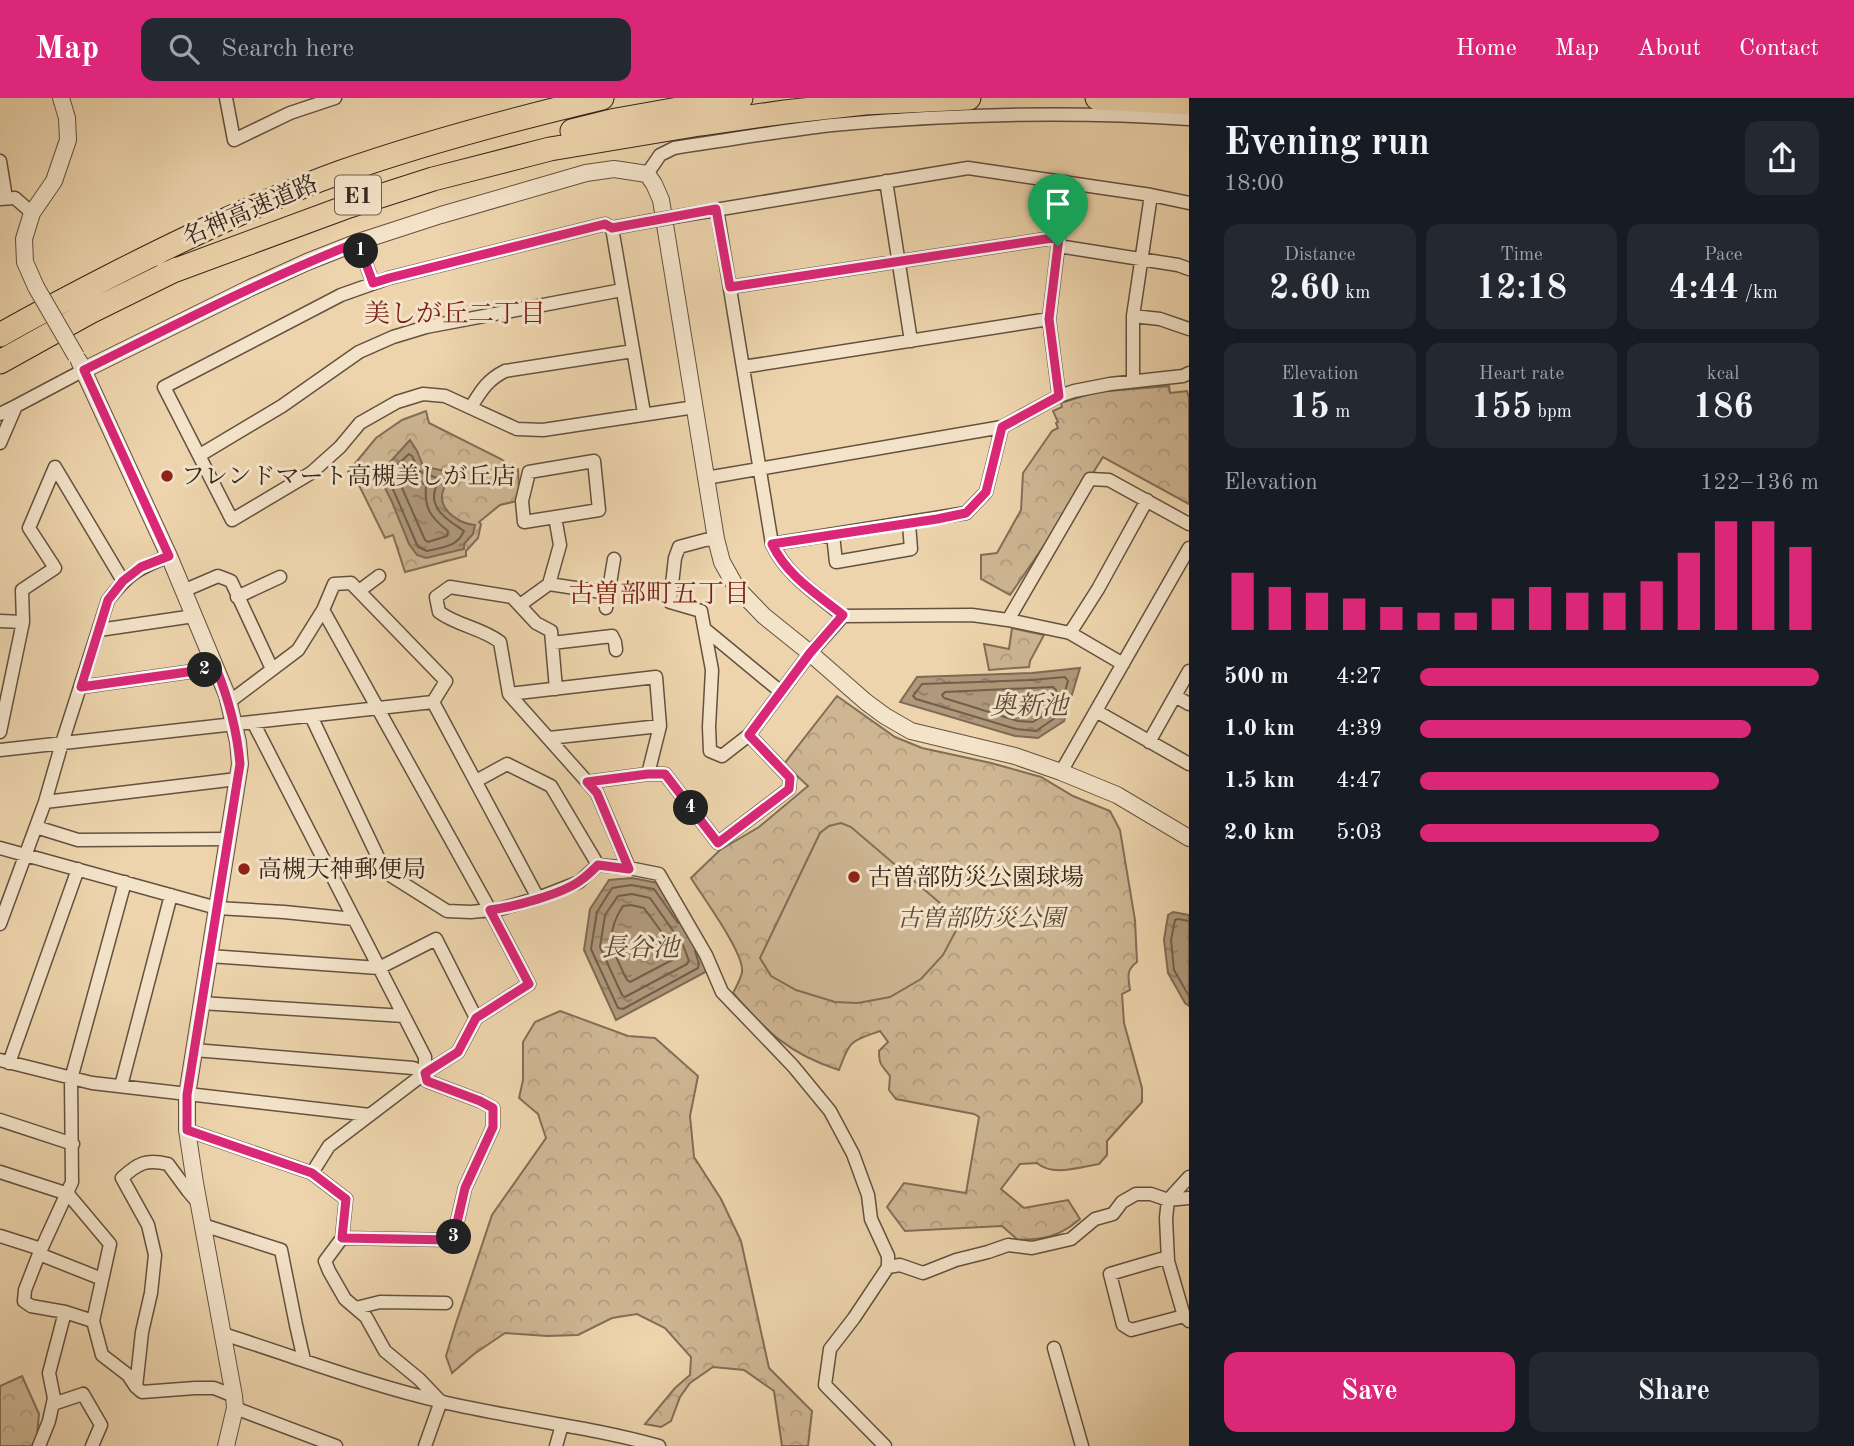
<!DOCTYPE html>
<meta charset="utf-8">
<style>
body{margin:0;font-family:"Old Standard TT","Noto Serif JP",serif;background:#242831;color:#f1f3f6;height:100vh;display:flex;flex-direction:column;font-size:26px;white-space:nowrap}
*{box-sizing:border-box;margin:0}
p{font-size:23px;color:#9ea1a6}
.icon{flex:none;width:38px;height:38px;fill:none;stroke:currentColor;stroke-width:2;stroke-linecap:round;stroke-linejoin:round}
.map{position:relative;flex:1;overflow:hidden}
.side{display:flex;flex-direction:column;background:#171b24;width:665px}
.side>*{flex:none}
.pin{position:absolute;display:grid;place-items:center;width:60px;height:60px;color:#fff;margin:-72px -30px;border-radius:50% 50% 50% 0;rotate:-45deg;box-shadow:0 0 7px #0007}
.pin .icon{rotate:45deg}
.km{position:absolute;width:35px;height:35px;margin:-18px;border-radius:50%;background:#222;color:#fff;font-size:19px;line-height:35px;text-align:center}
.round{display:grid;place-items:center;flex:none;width:74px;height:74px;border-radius:14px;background:#242831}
.headline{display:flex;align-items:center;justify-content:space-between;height:119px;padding:0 35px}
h1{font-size:38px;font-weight:800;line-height:52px}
.stats{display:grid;grid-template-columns:repeat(3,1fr);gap:10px;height:119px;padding:7px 35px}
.stats div{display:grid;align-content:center;border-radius:14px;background:#242831;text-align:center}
.stats b{font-size:35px;font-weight:800}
.stats small{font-size:19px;font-weight:400}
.stats p{font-size:19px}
.chart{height:196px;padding:14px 35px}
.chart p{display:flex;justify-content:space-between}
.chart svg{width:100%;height:126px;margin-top:7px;stroke:#db2777;stroke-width:6}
.button{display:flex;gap:14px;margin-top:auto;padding:14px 35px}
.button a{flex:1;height:80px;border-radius:14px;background:#db2777;color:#fff;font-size:28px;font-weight:800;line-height:80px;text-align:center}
.button a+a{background:#242831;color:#f1f3f6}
ul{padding:0 35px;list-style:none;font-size:23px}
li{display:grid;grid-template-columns:112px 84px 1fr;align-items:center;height:52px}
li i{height:18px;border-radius:9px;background:#db2777}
header{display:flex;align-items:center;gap:42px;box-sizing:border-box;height:98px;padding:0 35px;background:#db2777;color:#fff}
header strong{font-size:33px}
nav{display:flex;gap:38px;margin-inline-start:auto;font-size:24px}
.search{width:490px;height:63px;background:#242831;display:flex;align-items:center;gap:18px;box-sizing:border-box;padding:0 24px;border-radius:14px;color:#9ea1a6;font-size:26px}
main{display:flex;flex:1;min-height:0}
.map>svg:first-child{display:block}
.forest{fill:url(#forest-crowns);stroke:#826e57;stroke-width:2}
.pitch{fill:#ceb693;stroke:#826e57;stroke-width:2}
.water{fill:url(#water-ripples);stroke:#7f6a55;stroke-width:2}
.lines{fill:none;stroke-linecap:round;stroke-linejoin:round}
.shore{stroke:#725e4b;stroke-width:2}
.minor-casing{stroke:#64513f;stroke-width:15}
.tertiary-casing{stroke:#64513f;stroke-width:18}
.motorway-casing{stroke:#36251b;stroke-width:25}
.minor{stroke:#f3e3c9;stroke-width:12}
.tertiary{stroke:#f3e3c9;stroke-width:16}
.motorway{stroke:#edd4ac;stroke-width:23}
.minor-bridge-casing{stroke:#64513f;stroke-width:15;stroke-linecap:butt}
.tertiary-bridge-casing{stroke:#64513f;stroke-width:18;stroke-linecap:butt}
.minor-bridge{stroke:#f3e3c9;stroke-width:12}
.tertiary-bridge{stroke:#f3e3c9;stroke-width:16}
.route-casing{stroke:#fff;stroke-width:14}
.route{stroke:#db2777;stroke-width:9}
.poi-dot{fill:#8f2418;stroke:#f3e3c9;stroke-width:2.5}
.labels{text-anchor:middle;stroke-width:6;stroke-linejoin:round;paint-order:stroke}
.shield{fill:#f3e3c9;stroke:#6f5e4f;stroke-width:2}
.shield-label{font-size:23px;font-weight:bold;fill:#36251b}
.street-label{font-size:24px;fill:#36251b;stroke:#f3e3c9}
.poi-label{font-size:24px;fill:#36251b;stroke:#f3e3c9;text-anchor:start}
.park-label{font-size:24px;font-style:italic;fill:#5c4939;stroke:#f3e3c9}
.neighbourhood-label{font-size:26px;fill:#7a1f14;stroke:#f3e3c9}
.water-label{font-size:26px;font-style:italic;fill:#5a4838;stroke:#f3e3c9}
</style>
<header>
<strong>Map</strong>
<div class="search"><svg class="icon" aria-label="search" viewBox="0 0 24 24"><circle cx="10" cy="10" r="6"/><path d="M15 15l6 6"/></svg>Search here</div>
<nav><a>Home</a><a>Map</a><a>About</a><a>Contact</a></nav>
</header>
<main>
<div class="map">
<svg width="1189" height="1348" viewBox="0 0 1189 1348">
<defs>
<pattern id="forest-crowns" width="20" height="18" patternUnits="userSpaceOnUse" patternTransform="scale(1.75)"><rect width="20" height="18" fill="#ceb693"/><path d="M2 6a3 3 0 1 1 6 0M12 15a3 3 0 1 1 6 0" fill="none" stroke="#b29c7e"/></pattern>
<pattern id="water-ripples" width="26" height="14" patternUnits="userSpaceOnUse" patternTransform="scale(1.75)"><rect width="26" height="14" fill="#af987b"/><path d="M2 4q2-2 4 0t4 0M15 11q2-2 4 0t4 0" fill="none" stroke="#8f7c64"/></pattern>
</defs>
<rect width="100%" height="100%" fill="#edd4ac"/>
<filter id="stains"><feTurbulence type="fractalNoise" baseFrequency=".00286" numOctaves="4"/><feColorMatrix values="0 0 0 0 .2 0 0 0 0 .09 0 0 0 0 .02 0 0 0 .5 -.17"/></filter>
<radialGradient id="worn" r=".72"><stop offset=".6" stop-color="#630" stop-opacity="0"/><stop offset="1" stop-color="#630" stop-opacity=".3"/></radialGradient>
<path class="forest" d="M 1169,288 L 1170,295 L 1187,293 L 1189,300 L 1189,406 L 1103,359 L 1079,397 L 1010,497 L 981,481 L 981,457 L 997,455 L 1021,412 L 1023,375 L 1052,333 L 1058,330 L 1056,325 L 1058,324 L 1053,313 L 1062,309 L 1061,305 L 1096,294 Z
M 426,313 L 429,325 L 501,361 L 514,371 L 518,371 L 519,391 L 517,403 L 500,407 L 479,424 L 481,426 L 478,440 L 466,453 L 466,458 L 405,474 L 393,437 L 385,440 L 356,381 L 348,374 L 376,340 L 402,322 Z
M 1012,530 L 1044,537 L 1030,563 L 1029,569 L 989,572 L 984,546 L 1009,551 Z
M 837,598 L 895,639 L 922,650 L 991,665 L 1041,679 L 1073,698 L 1110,713 L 1120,732 L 1135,822 L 1137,864 C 1126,872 1128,879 1130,892 L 1122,896 L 1124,925 L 1142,990 L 1142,1004 L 1107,1043 L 1107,1057 L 1099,1066 C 1079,1069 1053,1079 1037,1065 L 1020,1066 L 1001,1091 L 1024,1110 L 1068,1102 L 1080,1121 C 1059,1139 1045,1141 1018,1142 L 1002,1128 L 905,1133 L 887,1109 L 904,1085 L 966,1095 L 979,1019 L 974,1016 L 896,1001 L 889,992 L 890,978 C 882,967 879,968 879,953 L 888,944 L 880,933 C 850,944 850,942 839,972 C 789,956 767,934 733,895 C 736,889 741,881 742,874 C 745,856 702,798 691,780 L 720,752 L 759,729 L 808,688 L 784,666 Z
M 560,913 L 628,938 L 655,940 L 698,978 L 690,1018 L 694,1059 L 721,1101 L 741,1143 L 769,1270 L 812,1313 L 808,1348 L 782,1348 L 774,1293 L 744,1272 L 713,1269 L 690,1285 L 680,1299 L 671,1323 L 661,1329 L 645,1326 L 675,1290 L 690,1277 L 691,1259 L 665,1230 L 637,1216 L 612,1220 L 578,1237 L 547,1238 L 505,1235 L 474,1256 L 452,1275 L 446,1258 L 456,1225 L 492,1117 L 546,1040 L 538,1016 L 519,1000 L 523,982 L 523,944 L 535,924 Z
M 22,1278 L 39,1316 L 36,1348 L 0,1348 L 0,1288 Z"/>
<path class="pitch" d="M 841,725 L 851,729 L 961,823 L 943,857 L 921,881 L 890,899 L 858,905 L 835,904 L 796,892 L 771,878 L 760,860 L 820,735 L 829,728 Z"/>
<path class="water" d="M 410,342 L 417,353 L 423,368 C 432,372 444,370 450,377 C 448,384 442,391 442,398 C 441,414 461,426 475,427 L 473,436 L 464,446 L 464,451 L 426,460 L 417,457 L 409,446 L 392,404 L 381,382 L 390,364 Z
M 1080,570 L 1064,623 L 1038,640 L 1015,638 L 900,604 L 917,579 L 1032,575 Z
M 632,780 L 658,785 L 709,872 L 616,922 L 584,852 L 590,811 L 609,782 Z
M 1173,814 L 1189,817 L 1189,908 L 1185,905 L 1168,875 L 1164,842 L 1168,817 Z"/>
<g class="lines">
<path class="shore" d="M 409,356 L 412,358 L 419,373 L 439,381 C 439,385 436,388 435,392 C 429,412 451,424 464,433 C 457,449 443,449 427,453 L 418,449 L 389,382 L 395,369 Z
M 407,372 L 415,381 L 426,387 C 424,410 430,419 448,433 L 447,438 L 428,444 L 425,442 L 399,383 L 402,374 Z
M 1065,579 L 1068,583 L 1058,618 L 1036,633 L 1016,631 L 916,601 L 913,598 L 922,586 L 1032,582 Z
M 1053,589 L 1056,592 L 1050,613 L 1033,624 L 1018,623 L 944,600 L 942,597 L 945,594 Z
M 1039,601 L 1042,603 L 1041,606 C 1029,615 1017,616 1006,606 L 1009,602 Z
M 632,796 L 650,800 L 683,847 L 689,863 L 687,866 L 625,899 L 622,897 L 600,849 L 605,817 L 618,798 Z
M 631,807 L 644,810 L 674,851 L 676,858 L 674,861 L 630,884 L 627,882 C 613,853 603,838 623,808 Z
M 1189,823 L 1178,821 L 1175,822 L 1171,842 L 1174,872 L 1189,898
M 678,825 L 654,791 L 631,787 L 612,790 L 597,814 L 591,851 L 618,910 L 623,911 L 698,870 L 699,866 L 695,853"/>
<defs>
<path id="minor" d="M 226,0 L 234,42 L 290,15 L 335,0
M 0,63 L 6,100
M 647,76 L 660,57 L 674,50 C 727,42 779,33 832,27 C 951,16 1070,13 1189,21
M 886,83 L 911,243
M 0,101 L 15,100 L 32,115
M 679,118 L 968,70 L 1151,97 L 1189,105
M 650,123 L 612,130 L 605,126 L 389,180 L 341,197 L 164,289 L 232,422 L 311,375 L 340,349 L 360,325 L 397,304 L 423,296 L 445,298 L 517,331 L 543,332 L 695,309
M 612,130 L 644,315
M 358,144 L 373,185
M 1058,148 L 1178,167 L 1189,171
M 730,189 L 1059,139
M 1133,218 L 1160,221 L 1189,231
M 743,269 L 1049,221
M 1133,283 L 1133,218 L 1151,97
M 1059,298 L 1049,221 L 1066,84
M 16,308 L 84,272
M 471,309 C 481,293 487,282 505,273 L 633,253
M 0,316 L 16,308 L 0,345
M 200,357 L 282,308 L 359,254 L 393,239 L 426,229 L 622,192
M 594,363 L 599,412 L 524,424 L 522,403 L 529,374 Z
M 706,380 L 1002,329 L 1059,298 L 1074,293 L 1110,286 L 1183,278 L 1189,275
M 833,437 L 836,464 L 911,451 L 909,426
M 716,441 L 705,442 L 679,449 L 675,460 L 670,504 L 701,513 L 712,572 L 709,629 L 710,653 L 722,658 L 749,637 L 810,555 L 843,518 C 817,496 787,478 772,446 L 717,112
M 772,446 L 966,415 L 986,394 L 1002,329
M 549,486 L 608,495
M 183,493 L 218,478 L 231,483 L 272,571
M 359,493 L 379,478
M 237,499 L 280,479
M 520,507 L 549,486 L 560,447 L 555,419
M 606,510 L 614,461
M 843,518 L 972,517 L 1008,522 L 1070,535 L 1123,566
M 1008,522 L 1090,381 L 1109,382 L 1189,426
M 0,523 L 23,524
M 99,532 L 194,518
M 706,532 L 781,594
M 1070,535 L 1098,491 L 1147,402
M 552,545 L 612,538 L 615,544 L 616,552
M 81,589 L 216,570
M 556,591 L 551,533 L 536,525 L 512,499 L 450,489 L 436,499 L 439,514 C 458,528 482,530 500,544 L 509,596 L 597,695 L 629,770
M 509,596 L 656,579 L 660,628 L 648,676
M 1175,598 L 1189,606
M 229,604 L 298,552 L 323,512 L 334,486 L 351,485 L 446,583 L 433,604
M 433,604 L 538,800
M 1096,613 L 1189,666
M 311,618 L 385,774 L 447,813 L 471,814 L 500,811 L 538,800 L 579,784 L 598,767 L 629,770 L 659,776 L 706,857 L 722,894 L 793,968 L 830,1013 L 853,1056 L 868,1097 L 871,1121 L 888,1158 L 888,1169 L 900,1167 L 923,1175 L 956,1162 L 988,1154 L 1008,1147 L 1032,1150 L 1071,1141 L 1095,1121 L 1113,1116 L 1122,1104 L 1136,1096 L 1151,1096 L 1168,1102 L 1189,1100
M 253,624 L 425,959 L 425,975 L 427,983 L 480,1003 L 493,1010 L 493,1029 L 465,1090 L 453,1142 L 342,1140
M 0,634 L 23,524 L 22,492 L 55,470 L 29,430 L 55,369 L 123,483
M 549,640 L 660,628
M 1149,644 L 1189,573
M 0,652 L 433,604
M 1061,674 L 1189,450
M 476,683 L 507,666 L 551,688 L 598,767
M 587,684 L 648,676 L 665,676 L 718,745 L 789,691 L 790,680 L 749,637
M 45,704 L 237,681
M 36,729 L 78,742 L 228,741
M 0,750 L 217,810 L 284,814 L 354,821
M 125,784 L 71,981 L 72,1084 L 39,1156 L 25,1192 L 24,1203 L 31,1208 L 65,1214 L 93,1223 L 102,1257 L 128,1277 L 136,1289 L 142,1294 L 195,1290 L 214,1290 L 234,1298
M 0,826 L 45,704 L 62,645 L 108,502 C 129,475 137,471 169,458
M 209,858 L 379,870 L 436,841 L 476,920
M 201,905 L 404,918
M 194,952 L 413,970 L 425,975
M 0,962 L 92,985 L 370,1017
M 9,965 L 78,771
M 121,988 L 171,797
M 0,1022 L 73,1046
M 187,1032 L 312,1075 L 346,1101 L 342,1140 L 325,1163 L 329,1173 L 345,1201 L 366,1219 L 385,1253 L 419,1281 L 440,1303
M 0,1074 L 68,1096 L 110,1146 L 93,1223
M 312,1075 L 329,1048 L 425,975 L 458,954 L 476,920 L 529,886 L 490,812 L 323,512
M 203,1127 L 281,1152 L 296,1227 L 304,1262
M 0,1138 L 41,1151
M 39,1156 L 102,1181
M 1168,1163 L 1161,1161 L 1110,1176 L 1123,1227 L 1131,1232 L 1184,1218
M 356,1210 L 380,1204 L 446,1205
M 1189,1223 L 1184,1218 L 1168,1163 L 1166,1120 L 1168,1102 L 1189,1079
M 223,1236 C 296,1259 369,1287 443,1304 C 515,1321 588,1328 659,1348
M 1054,1250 L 1082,1348
M 136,1289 L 142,1234 L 151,1195 L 155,1157 L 148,1127 L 122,1080 C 138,1065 146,1061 168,1066 L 188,1093 L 199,1106
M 53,1306 L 83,1296 L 101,1327 L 92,1348
M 235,1310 L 336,1348
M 39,1348 L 49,1323 L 54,1300 L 49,1275 L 65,1214
M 425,1348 L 441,1303
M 556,1348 L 562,1327
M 885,1348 L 825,1287 L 830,1251 L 854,1220 L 888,1169"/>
<path id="tertiary" d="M 36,189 L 25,164 L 24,141 L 32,115 L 54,83 L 68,42 L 67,20 L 61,0
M 79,263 L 169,458 L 227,597 L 238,644 L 240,666 L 187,997 L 187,1032 L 195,1085 L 234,1298 L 235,1310 L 226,1348
M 84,272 L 250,190 L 307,164 L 358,144 L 441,117 L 586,75 L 614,71 L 647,76 L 654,86 L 661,102 L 716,441 L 722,464 L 736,489 L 764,518 L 810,555 L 866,604 L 885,618 L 911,633 L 1015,658 L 1061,674 L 1117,697 L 1189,740"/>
<path id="motorway" d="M 1097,0 L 1189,5
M 572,33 L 616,22 L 741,0
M 165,176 L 349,108 L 433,81 L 550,51 L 700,26 L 785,14 L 865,5 L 969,0
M 0,237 C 40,214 81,193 122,172 C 193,136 266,101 341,74 C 427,44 514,21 602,0
M 0,264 L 90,214 L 177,171"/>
</defs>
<use href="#minor" class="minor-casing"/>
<use href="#tertiary" class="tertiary-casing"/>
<use href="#motorway" class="motorway-casing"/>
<use href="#minor" class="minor"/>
<use href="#tertiary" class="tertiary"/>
<use href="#motorway" class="motorway"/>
<defs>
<path id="minor-bridge" d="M 650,123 L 679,118"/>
<path id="tertiary-bridge" d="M 36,189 L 76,258"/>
</defs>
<use href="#minor-bridge" class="minor-bridge-casing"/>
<use href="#tertiary-bridge" class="tertiary-bridge-casing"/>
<use href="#minor-bridge" class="minor-bridge"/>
<use href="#tertiary-bridge" class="tertiary-bridge"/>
</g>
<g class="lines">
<defs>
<path id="route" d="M 716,111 L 730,189 L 1059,139 L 1049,221 L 1059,298 L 1002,329 L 986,394 L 966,415 L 937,421 L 772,446 C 787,478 817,496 843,517 L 810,555 L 749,637 L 790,680 L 789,691 L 718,745 L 665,676 L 648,676 L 587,684 L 597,695 L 629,771 L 598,767 C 593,772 587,778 581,782 C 563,796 513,809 490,812 L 529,886 L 476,920 L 458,954 L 425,975 L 427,983 L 480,1003 L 493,1010 L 493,1029 L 465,1090 L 453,1142 L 342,1140 L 346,1101 L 312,1075 L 187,1032 L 187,997 L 240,666 C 237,632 229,602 216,570 L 81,589 L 108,502 L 123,483 L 141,469 L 169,458 L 84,272 C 175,227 264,181 358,144 L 373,185 L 389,180 L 605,126 L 612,130 Z"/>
</defs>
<use href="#route" class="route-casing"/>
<use href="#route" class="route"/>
</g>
<g class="poi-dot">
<circle cx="167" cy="378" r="7"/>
<circle cx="244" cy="771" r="7"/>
<circle cx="854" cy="779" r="7"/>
</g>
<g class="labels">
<rect class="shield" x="335" y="77.5" width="46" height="39" rx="5"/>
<g class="shield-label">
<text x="358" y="105">E1</text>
</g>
<g class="street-label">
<text transform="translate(250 112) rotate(-23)" y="8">名神高速道路</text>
</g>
<g class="poi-label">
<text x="181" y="386">フレンドマート高槻美しが丘店</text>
<text x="258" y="779">高槻天神郵便局</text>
<text x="868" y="787">古曽部防災公園球場</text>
</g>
<g class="park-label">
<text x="981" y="828">古曽部防災公園</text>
</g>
<g class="neighbourhood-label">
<text x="455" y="224">美しが丘二丁目</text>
<text x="659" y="504">古曽部町五丁目</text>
</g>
<g class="water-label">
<text x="1029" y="616">奥新池</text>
<text x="640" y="858">長谷池</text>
</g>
</g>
<rect width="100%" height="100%" filter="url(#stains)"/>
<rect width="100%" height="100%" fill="url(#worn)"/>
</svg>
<div class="pin" style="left:1058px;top:148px;background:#1e9e55"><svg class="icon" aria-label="arrive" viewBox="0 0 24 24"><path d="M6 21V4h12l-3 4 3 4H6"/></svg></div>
<b class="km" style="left:361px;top:153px">1</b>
<b class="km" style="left:205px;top:572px">2</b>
<b class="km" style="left:454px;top:1139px">3</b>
<b class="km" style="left:691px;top:710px">4</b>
</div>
<section class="side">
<div class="headline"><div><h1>Evening run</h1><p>18:00</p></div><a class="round"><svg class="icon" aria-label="share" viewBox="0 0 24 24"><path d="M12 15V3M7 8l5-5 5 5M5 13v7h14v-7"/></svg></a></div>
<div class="stats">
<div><p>Distance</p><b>2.60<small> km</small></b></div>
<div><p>Time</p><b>12:18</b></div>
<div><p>Pace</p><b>4:44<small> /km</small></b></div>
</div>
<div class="stats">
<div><p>Elevation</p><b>15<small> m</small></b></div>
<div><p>Heart rate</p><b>155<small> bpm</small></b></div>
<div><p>kcal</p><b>186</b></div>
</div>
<div class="chart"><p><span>Elevation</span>122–136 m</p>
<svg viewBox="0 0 160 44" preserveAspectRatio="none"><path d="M5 44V24M15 44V29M25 44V31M35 44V33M45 44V36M55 44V38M65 44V38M75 44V33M85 44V29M95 44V31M105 44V31M115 44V27M125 44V17M135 44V6M145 44V6M155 44V15"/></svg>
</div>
<ul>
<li><b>500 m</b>4:27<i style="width:100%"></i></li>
<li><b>1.0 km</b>4:39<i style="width:83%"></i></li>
<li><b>1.5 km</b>4:47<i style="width:75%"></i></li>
<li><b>2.0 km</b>5:03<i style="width:60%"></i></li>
</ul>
<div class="button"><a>Save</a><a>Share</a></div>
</section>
</main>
